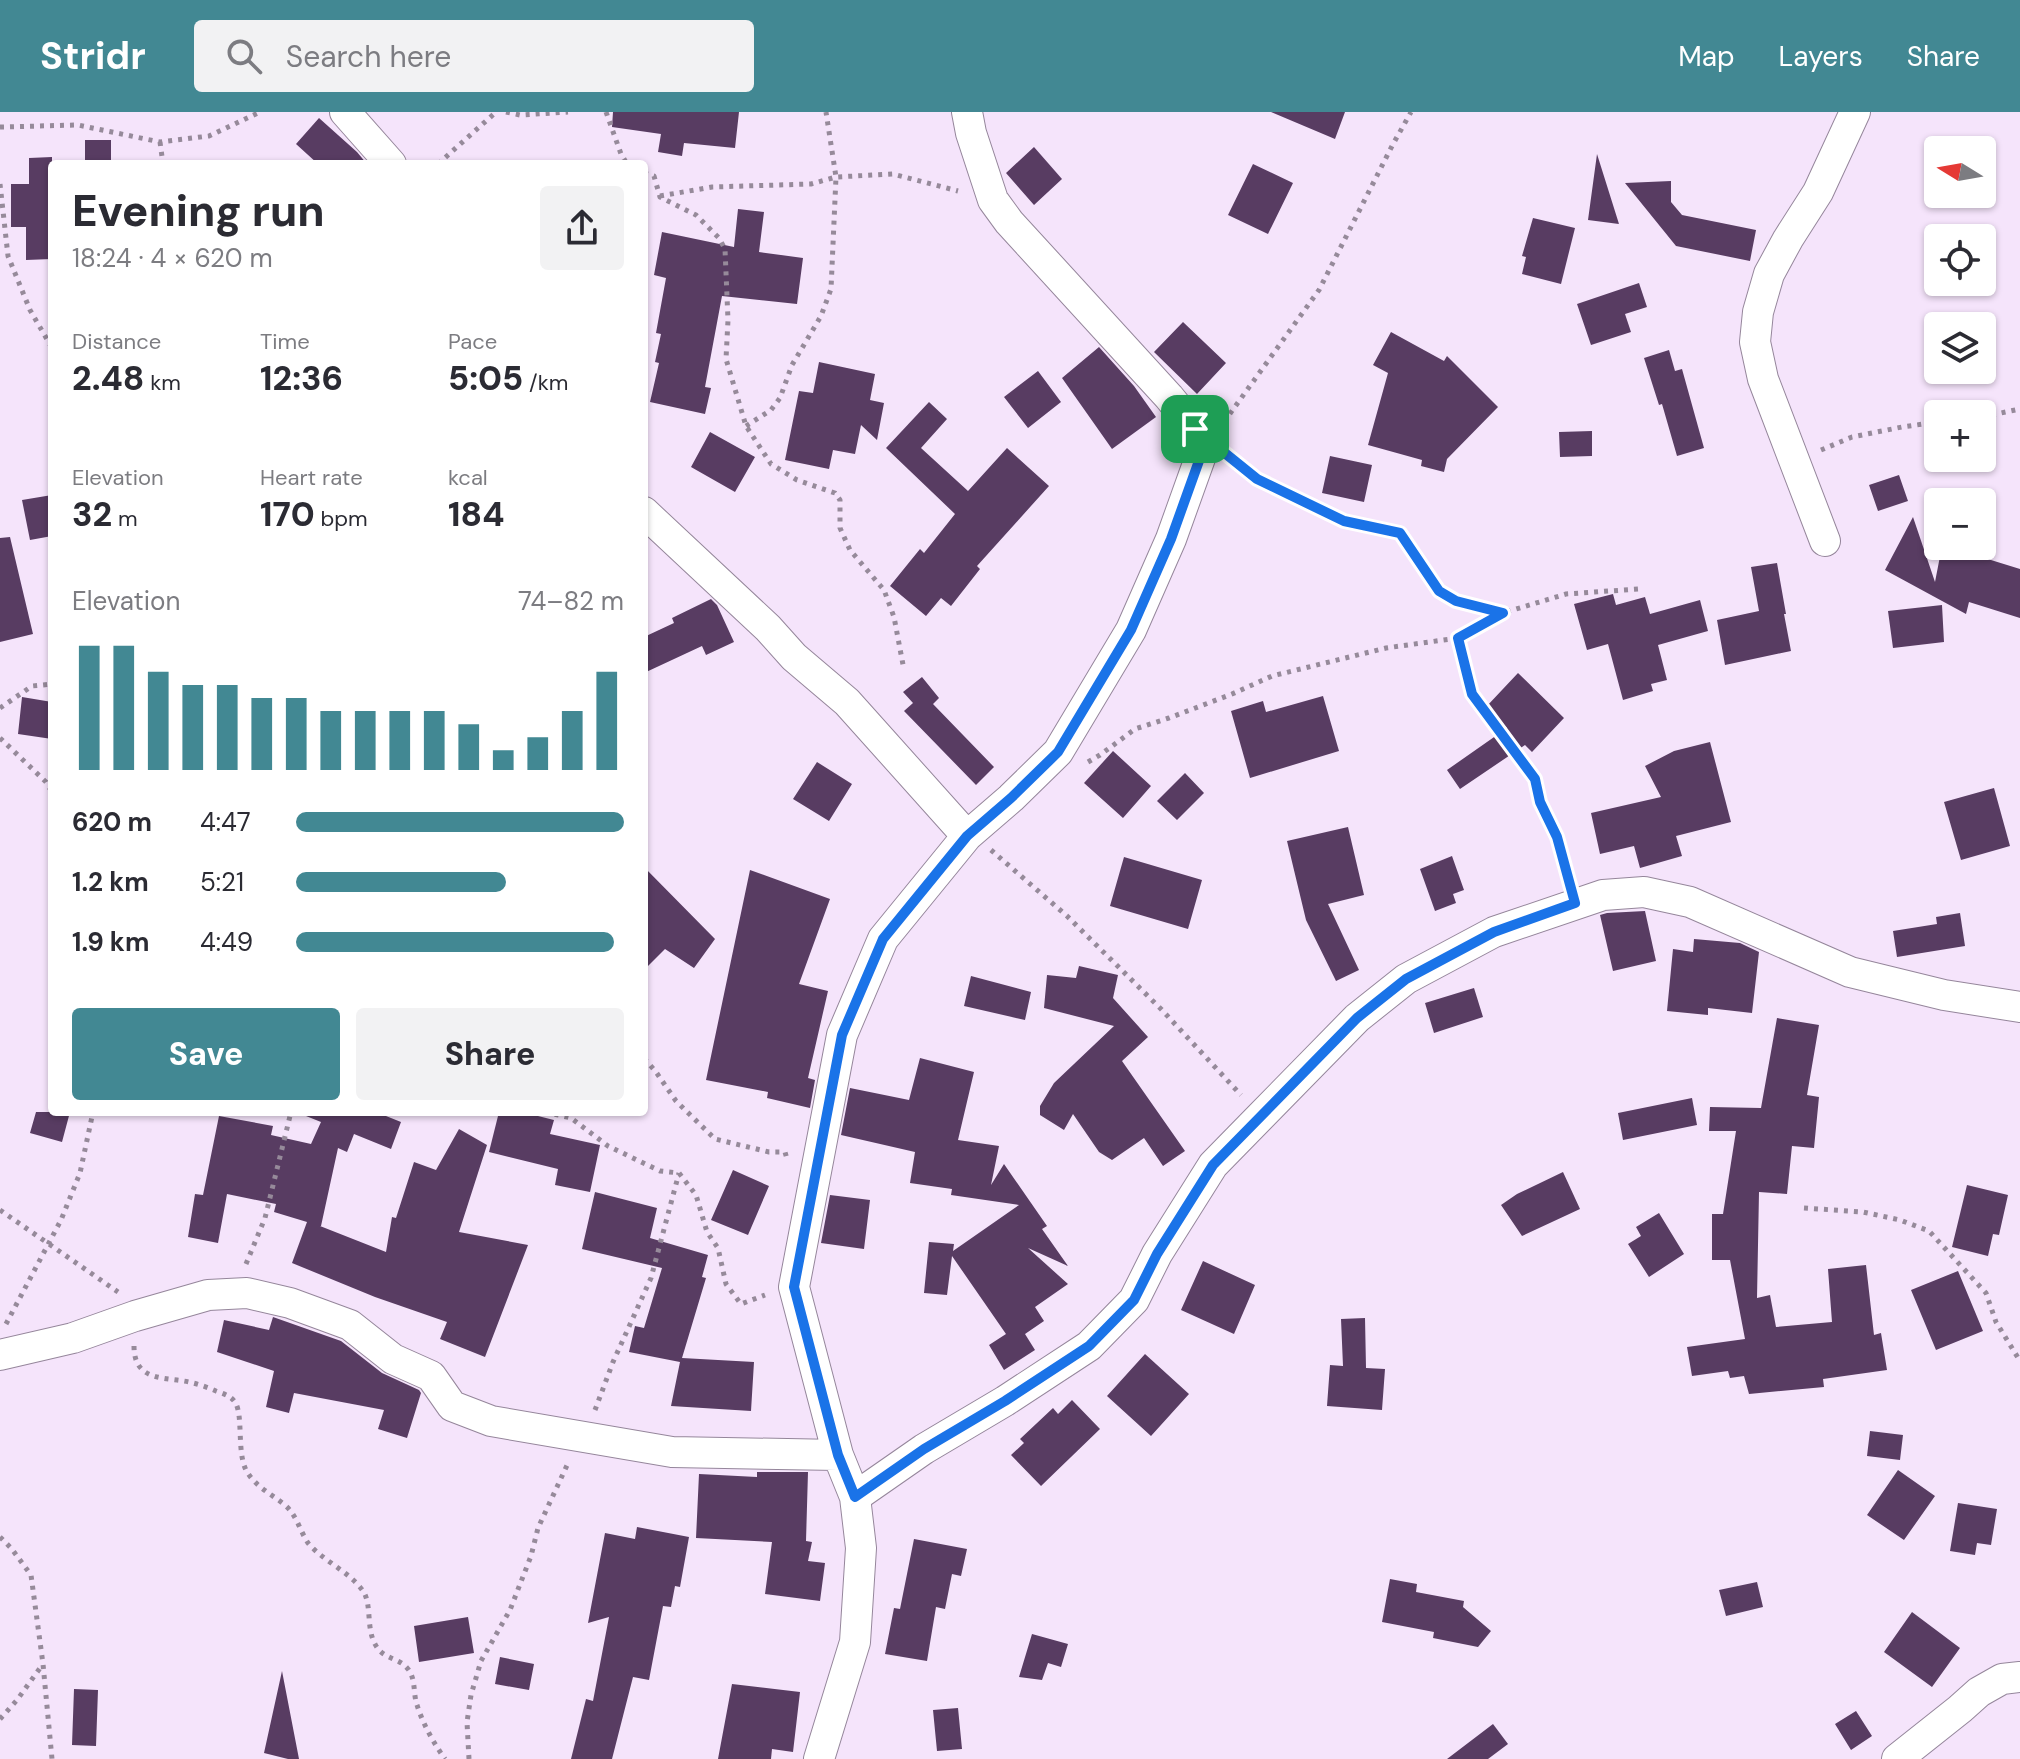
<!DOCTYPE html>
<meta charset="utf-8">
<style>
body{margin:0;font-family:"DM Sans",sans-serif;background:#f2f2f3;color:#2b2b33;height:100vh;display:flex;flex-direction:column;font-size:30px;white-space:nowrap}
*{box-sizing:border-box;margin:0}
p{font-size:26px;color:#7c7c81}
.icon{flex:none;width:44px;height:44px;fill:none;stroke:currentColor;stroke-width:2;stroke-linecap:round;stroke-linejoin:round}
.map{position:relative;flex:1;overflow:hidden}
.sheet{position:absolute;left:48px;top:48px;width:600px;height:956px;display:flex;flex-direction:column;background:#fff;border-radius:8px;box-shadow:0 2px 6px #0004}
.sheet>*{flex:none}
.needle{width:52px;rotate:281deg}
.fabs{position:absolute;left:1924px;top:24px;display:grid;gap:16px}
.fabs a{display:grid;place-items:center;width:72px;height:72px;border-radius:8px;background:#fff;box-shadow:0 2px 6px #0004;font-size:40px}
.pin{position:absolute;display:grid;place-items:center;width:68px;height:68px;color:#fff;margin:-34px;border-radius:16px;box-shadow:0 4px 12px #0006}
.round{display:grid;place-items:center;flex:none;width:84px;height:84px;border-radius:8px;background:#f2f2f3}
.overview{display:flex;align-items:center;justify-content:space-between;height:136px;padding:0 24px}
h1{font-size:44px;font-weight:800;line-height:60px}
.metrics{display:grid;grid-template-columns:repeat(3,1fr);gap:12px;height:136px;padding:8px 24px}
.metrics div{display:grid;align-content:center}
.metrics b{font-size:34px;font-weight:800}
.metrics small{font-size:22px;font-weight:400}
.metrics p{font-size:22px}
.chart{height:224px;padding:16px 24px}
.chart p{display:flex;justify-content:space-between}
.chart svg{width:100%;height:144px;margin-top:8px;stroke:#428893;stroke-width:6}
.primary-button{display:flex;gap:16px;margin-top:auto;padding:16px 24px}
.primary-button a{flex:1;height:92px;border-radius:8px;background:#428893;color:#fff;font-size:32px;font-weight:800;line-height:92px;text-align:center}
.primary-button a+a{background:#f2f2f3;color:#2b2b33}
ul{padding:0 24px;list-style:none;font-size:26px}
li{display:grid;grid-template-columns:128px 96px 1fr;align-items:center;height:60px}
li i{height:20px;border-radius:10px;background:#428893}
header{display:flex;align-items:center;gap:48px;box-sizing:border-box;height:112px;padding:0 40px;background:#428893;color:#fff}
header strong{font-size:38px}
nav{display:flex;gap:44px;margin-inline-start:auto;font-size:28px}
.search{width:560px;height:72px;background:#f2f2f3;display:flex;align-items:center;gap:20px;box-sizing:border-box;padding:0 28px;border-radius:8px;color:#7c7c81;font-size:30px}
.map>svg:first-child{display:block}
.building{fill:#583c62}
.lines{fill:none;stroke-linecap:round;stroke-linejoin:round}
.minor-casing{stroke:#95869b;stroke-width:32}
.path{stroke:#968a9a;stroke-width:5;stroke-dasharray:4 6;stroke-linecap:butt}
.minor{stroke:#fff;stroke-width:30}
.route-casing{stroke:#fff;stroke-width:16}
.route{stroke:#1a73e8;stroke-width:10}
</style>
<header>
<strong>Stridr</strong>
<div class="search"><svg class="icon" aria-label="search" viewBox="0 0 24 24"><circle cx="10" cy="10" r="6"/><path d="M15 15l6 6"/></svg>Search here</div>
<nav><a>Map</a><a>Layers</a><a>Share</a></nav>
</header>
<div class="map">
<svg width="2020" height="1647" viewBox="0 0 2020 1647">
<rect width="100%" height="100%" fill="#f5e4fb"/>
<path class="building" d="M 613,0 L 739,0 L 735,36 L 684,31 L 682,44 L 658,40 L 661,22 L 612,15 Z
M 1271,0 L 1345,0 L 1335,27 Z
M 319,6 L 357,40 L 367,52 L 318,52 L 296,32 Z
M 85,28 L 111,28 L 111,52 L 85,52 Z
M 1034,35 L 1062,67 L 1034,93 L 1006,61 Z
M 1597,42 L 1619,112 L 1588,108 Z
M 52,45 L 52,147 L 26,148 L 26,115 L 11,115 L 11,72 L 29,72 L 29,46 Z
M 1253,52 L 1293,71 L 1268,122 L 1228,103 Z
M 1671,69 L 1671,90 L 1682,103 L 1756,118 L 1750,149 L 1676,134 L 1625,71 Z
M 738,97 L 764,100 L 759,140 L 803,146 L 797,192 L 722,184 L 705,275 L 711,276 L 705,302 L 650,290 L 659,251 L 655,250 L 661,222 L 656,221 L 666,166 L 654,163 L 662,120 L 734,135 Z
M 1533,106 L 1575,116 L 1561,172 L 1522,162 L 1526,145 L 1522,144 Z
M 1639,171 L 1647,195 L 1625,202 L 1631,220 L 1591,233 L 1577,192 Z
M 1183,210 L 1226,251 L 1197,282 L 1154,240 Z
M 1391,220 L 1444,249 L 1447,244 L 1498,295 L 1447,347 L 1444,360 L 1421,354 L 1422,348 L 1368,333 L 1388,261 L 1373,253 Z
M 1099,235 L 1134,274 L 1156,305 L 1112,337 L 1062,266 Z
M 1669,238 L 1675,259 L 1682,257 L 1704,336 L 1677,344 L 1662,292 L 1659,293 L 1644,246 Z
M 819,250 L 875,262 L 870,288 L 884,291 L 877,328 L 861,313 L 855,342 L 833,338 L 829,357 L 785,348 L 799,279 L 813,281 Z
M 1038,259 L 1061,290 L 1028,316 L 1004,285 Z
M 929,290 L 947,307 L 921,336 L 968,379 L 1007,336 L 1049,374 L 977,454 L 980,457 L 951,494 L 941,486 L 926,504 L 890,474 L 920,437 L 924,441 L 955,402 L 886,336 Z
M 1592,319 L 1592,344 L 1560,345 L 1559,320 Z
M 710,320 L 755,345 L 735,380 L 691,355 Z
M 1330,344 L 1372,353 L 1364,390 L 1322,381 Z
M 1899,363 L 1908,389 L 1878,399 L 1869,373 Z
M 1953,380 L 1989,387 L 1982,422 L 1982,390 L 1951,390 Z
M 52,383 L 52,424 L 30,428 L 22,388 Z
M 1913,405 L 1935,470 L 1942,434 L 1980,434 L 1978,444 L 2020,457 L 2020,506 L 1969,490 L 1966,502 L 1885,458 Z
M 10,425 L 33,522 L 0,530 L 0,426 Z
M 1777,451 L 1786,502 L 1784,502 L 1791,539 L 1725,553 L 1717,508 L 1759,499 L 1751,455 Z
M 1613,482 L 1616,493 L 1645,485 L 1650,502 L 1700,488 L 1708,519 L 1658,533 L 1667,568 L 1651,572 L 1653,579 L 1623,588 L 1608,532 L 1587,538 L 1574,492 Z
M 711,487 L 717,493 L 734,530 L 706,543 L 702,534 L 644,561 L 644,525 L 674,511 L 672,506 Z
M 1942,493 L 1944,530 L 1893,536 L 1888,499 Z
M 1518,561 L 1564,606 L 1532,640 L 1525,633 L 1460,677 L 1447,658 L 1507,616 L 1486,595 Z
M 922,565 L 939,586 L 933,592 L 994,655 L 976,673 L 904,599 L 913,591 L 903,580 Z
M 1323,584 L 1339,639 L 1250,666 L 1231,599 L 1263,589 L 1266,600 Z
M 22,585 L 52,590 L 52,627 L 18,622 Z
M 1710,630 L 1731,710 L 1676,724 L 1682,744 L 1640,756 L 1634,734 L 1600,742 L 1591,701 L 1661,685 L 1645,654 L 1674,639 Z
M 1113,639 L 1151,674 L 1123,706 L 1084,671 Z
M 817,650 L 852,672 L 829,709 L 793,687 Z
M 1185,661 L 1204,681 L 1177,708 L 1157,689 Z
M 1994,676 L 2010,734 L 1961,748 L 1944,690 Z
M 1348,715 L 1364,783 L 1328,792 L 1359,858 L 1336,869 L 1306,808 L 1287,729 Z
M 1452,744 L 1464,778 L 1453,782 L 1456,791 L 1435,799 L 1420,757 Z
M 1124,745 L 1202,768 L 1188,817 L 1110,794 Z
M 644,755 L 715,827 L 694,856 L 665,837 L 644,858 Z
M 750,758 L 830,787 L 799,872 L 828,879 L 808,966 L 815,968 L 810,996 L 767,986 L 768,980 L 706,968 Z
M 1645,799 L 1656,849 L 1613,859 L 1600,803 L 1607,801 Z
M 1960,801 L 1965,834 L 1897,845 L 1893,819 L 1937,812 L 1936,805 Z
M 1694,827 L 1740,831 L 1759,840 L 1752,901 L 1708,896 L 1708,903 L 1667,899 L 1673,837 L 1693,840 Z
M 1079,854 L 1118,863 L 1113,886 L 1148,925 L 1122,949 L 1185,1039 L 1163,1054 L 1144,1026 L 1112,1048 L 1099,1040 L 1073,1002 L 1064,1018 L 1040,1003 L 1040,994 L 1054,971 L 1114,914 L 1044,896 L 1047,863 L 1076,866 Z
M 971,864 L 1031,880 L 1025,908 L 964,894 Z
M 1474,876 L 1483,905 L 1434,921 L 1425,891 Z
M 1777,906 L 1819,913 L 1807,983 L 1819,985 L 1814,1036 L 1792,1034 L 1787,1082 L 1759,1080 L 1757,1186 L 1770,1183 L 1776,1215 L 1832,1210 L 1828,1157 L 1866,1153 L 1874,1223 L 1881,1221 L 1887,1258 L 1823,1267 L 1824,1275 L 1749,1282 L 1744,1264 L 1730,1266 L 1728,1259 L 1692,1264 L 1687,1235 L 1745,1227 L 1730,1148 L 1712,1148 L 1712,1102 L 1723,1102 L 1736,1019 L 1709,1019 L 1710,995 L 1761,996 Z
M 920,946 L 974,960 L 958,1028 L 999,1034 L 991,1073 L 1004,1052 L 1047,1114 L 1042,1117 L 1068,1154 L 1028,1136 L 1068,1172 L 1035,1195 L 1044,1209 L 1025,1222 L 1035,1238 L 1004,1258 L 989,1233 L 1006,1222 L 952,1144 L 947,1183 L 924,1181 L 929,1130 L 954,1132 L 953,1139 L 1019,1093 L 951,1083 L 952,1077 L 910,1071 L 915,1040 L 841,1023 L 850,976 L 909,988 Z
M 1692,986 L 1697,1013 L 1623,1028 L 1618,1001 Z
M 36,1000 L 70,1000 L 62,1030 L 30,1021 Z
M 302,1000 L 376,1000 L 401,1010 L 391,1037 L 354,1022 L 347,1040 L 338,1036 L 321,1114 L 320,1114 L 386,1140 L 392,1105 L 396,1106 L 414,1050 L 436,1058 L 459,1017 L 487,1033 L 459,1120 L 528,1133 L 485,1245 L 440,1227 L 447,1210 L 375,1185 L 292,1151 L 307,1110 L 274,1100 L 276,1092 L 227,1082 L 218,1131 L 188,1125 L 195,1082 L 203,1083 L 219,1004 L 273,1014 L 271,1023 L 311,1032 L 321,1010 L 301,1002 Z
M 499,1000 L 522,1000 L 554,1008 L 550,1022 L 600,1033 L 590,1080 L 555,1073 L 558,1057 L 489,1040 Z
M 733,1058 L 769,1074 L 748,1123 L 711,1108 Z
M 1563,1060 L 1580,1097 L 1522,1124 L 1501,1093 L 1517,1082 Z
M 1967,1073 L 2008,1083 L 1999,1123 L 1993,1122 L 1988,1144 L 1952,1135 Z
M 595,1080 L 657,1096 L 650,1126 L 708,1143 L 702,1165 L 706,1166 L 682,1246 L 754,1250 L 751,1299 L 671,1294 L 680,1250 L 629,1240 L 635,1214 L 644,1216 L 662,1156 L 582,1137 Z
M 830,1083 L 870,1088 L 864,1137 L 821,1131 Z
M 1659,1101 L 1684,1142 L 1649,1165 L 1628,1132 L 1641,1124 L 1636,1115 Z
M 1203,1149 L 1255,1173 L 1234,1222 L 1181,1198 Z
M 1958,1159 L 1983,1219 L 1936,1238 L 1911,1178 Z
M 273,1205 L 341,1229 L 382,1261 L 419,1278 L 421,1281 L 407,1326 L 378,1317 L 384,1298 L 294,1281 L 289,1301 L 266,1295 L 274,1259 L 217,1240 L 224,1208 L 269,1218 Z
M 1365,1206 L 1366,1256 L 1385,1257 L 1382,1298 L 1327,1294 L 1330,1253 L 1343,1254 L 1341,1207 Z
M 1145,1242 L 1189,1282 L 1151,1324 L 1107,1284 Z
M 1072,1288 L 1100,1317 L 1041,1374 L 1011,1343 L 1024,1331 L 1020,1327 L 1053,1296 L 1058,1302 Z
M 1870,1319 L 1903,1323 L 1900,1348 L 1867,1344 Z
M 1898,1358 L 1935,1384 L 1904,1428 L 1867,1403 Z
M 757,1360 L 808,1360 L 806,1429 L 812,1430 L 808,1449 L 825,1451 L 820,1489 L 765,1482 L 772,1430 L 696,1426 L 699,1362 L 757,1365 Z
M 1958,1391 L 1997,1397 L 1991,1433 L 1977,1431 L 1975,1443 L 1950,1439 Z
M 637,1415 L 689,1425 L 680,1475 L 675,1474 L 671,1495 L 663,1494 L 649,1568 L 633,1565 L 612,1647 L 571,1647 L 586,1587 L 593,1589 L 609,1505 L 588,1511 L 605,1421 L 635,1427 Z
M 914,1427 L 967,1437 L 961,1464 L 952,1462 L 945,1497 L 936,1495 L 927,1549 L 885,1542 L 894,1496 L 900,1497 Z
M 1390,1467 L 1417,1472 L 1416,1480 L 1464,1489 L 1463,1495 L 1491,1519 L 1478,1535 L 1433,1526 L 1434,1520 L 1382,1510 Z
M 1757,1470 L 1763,1495 L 1726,1504 L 1719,1478 Z
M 1912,1500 L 1960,1536 L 1932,1575 L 1884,1540 Z
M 468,1505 L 474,1541 L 419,1550 L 414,1514 Z
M 1032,1522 L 1068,1532 L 1061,1555 L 1048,1551 L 1042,1568 L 1019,1565 Z
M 500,1545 L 534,1552 L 529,1578 L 495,1572 Z
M 282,1559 L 299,1647 L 288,1647 L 264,1641 Z
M 732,1572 L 800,1580 L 793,1640 L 772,1637 L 771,1647 L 718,1647 Z
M 74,1577 L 98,1578 L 96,1634 L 72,1633 Z
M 958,1596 L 962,1637 L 937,1639 L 933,1598 Z
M 1856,1599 L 1872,1624 L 1851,1638 L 1835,1612 Z
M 1493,1612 L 1508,1632 L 1488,1647 L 1447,1647 Z"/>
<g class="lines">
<defs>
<path id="minor" d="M 345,0 L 391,52
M 644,400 L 768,516 L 794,545 L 847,590 L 967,724
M 1825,429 L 1763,267 L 1755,230 L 1758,200 L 1769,162 L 1788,127 L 1818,80 L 1855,0
M 0,1243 L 73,1226 L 135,1204 L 208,1183 L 247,1181 L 290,1191 L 350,1213 L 393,1247 L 431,1264 L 452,1294 L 491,1309 L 672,1340 L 838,1343
M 855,1385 L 924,1337 L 1005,1289 L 1089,1234 L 1134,1188 L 1157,1142 L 1213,1053 L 1260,1005 L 1357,906 L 1406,867 L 1494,820 L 1603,783 L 1644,780 L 1690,790 L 1850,860 L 1944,883 L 2020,895
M 819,1647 L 855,1530 L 861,1436 L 855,1385 L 838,1343 L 794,1175 L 842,923 L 883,827 L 967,724 L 1011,686 L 1058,640 L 1131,518 L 1171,427 L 1200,346 L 1195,317 L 1169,285 L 1009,110 L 993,88 L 971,21 L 967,0
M 1897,1647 L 1960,1597 L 1979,1580 L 2002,1567 L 2020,1565"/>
</defs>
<use href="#minor" class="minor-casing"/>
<path class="path" d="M 506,0 L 520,3 L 568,0
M 606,0 L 621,42 L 627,52
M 0,15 L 78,13 L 160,30 L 209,24 L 260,0
M 160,30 L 163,52
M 438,52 L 496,0
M 644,61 L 654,64 L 660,85 L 696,103 L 719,126 L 725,137 L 728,208 L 726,247 L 746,314 L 771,352 L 797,368 L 835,381 L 840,388 L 840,416 L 850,438 L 884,478 L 894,505 L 904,558
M 0,72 L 8,144 L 30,198 L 52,236
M 660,84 L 712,75 L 811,72 L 836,65 L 893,62 L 958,79
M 1982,305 L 2020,297
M 1224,310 L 1319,178 L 1392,34 L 1411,0
M 746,314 L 771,298 L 780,286 L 792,253 L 821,204 L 831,177 L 836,65 L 826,0
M 1821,338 L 1852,325 L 1902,315 L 1938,310
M 1231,345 L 1257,367 L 1344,409 L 1400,421 L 1439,479 L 1456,489 L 1503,501
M 1458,526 L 1472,582 L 1535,667 L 1540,690 L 1557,725 L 1568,764
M 0,596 L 32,574 L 52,572
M 0,626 L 46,670 L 52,680
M 1088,650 L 1100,643 L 1135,617 L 1169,606 L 1232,582 L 1272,564 L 1386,536 L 1458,526 L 1503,501 L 1566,482 L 1638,477
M 991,738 L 1067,804 L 1161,897 L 1241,983
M 644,946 L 656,960 L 676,989 L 715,1027 L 769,1040 L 785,1040 L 787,1047
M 545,1000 L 571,1006 L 608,1034 L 660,1059 L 679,1061 L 696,1083 L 707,1120 L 718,1136 L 726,1172 L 741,1192 L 765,1183
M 1804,1096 L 1863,1100 L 1900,1108 L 1929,1119 L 1986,1181 L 1996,1210 L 2020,1249
M 0,1098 L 118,1180
M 246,1152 L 265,1106 L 291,1000
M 6,1212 L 61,1108 L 80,1061 L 93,1000
M 134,1234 C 134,1272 168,1264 193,1271 C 201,1273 209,1276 216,1279 C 224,1282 232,1284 236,1292 C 243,1306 237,1340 246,1358 C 255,1375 272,1382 286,1394 C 297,1404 300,1419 308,1431 C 323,1449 350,1460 363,1479 C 372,1492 366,1516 375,1532 C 383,1548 399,1545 408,1557 C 416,1567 413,1582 417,1593 C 423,1612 433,1630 445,1647
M 595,1298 L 613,1250 L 651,1166 L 679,1061
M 0,1425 L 11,1436 L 31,1463 L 43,1552 L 52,1647
M 0,1607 L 17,1588 L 43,1552
M 469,1647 L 467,1610 L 471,1583 L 481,1549 L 510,1498 L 531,1444 L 538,1416 L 569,1349"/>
<use href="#minor" class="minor"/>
</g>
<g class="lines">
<defs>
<path id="route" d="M 1195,317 L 1257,367 L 1344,409 L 1400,421 L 1439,479 L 1456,489 L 1503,501 L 1458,526 L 1472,582 L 1535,667 L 1540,690 L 1557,725 L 1575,791 L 1494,820 L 1406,867 L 1357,906 L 1213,1053 L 1157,1142 L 1134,1188 L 1089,1234 L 1005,1289 L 924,1337 L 855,1385 L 838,1343 L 794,1175 L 842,923 L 883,827 L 967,724 L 1011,686 L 1058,640 L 1131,518 L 1171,427 L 1200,346 Z"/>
</defs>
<use href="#route" class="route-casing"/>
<use href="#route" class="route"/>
</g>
</svg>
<div class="fabs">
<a><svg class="needle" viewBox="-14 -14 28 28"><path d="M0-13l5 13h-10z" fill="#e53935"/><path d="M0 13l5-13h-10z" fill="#7c7c81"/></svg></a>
<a><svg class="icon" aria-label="locate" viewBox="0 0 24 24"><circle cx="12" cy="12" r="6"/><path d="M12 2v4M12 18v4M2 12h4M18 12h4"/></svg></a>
<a><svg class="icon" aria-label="layers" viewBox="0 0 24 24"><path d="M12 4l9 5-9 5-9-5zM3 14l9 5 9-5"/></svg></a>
<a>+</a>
<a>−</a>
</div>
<div class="pin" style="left:1195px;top:317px;background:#1e9e55"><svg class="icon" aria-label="arrive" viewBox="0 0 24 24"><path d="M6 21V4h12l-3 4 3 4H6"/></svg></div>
<section class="sheet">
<div class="overview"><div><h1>Evening run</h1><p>18:24 · 4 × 620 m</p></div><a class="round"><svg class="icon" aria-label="share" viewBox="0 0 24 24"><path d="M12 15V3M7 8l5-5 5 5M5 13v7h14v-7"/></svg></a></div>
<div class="metrics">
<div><p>Distance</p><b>2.48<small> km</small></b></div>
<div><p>Time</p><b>12:36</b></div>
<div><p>Pace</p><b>5:05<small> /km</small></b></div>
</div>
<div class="metrics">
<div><p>Elevation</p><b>32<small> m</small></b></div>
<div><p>Heart rate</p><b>170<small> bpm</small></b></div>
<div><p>kcal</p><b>184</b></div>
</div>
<div class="chart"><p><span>Elevation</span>74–82 m</p>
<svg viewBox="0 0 160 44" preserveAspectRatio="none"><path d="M5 44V6M15 44V6M25 44V14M35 44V18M45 44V18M55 44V22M65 44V22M75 44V26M85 44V26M95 44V26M105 44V26M115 44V30M125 44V38M135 44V34M145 44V26M155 44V14"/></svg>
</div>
<ul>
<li><b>620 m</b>4:47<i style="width:100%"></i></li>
<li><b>1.2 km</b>5:21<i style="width:64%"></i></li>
<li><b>1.9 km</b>4:49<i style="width:97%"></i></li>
</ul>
<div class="primary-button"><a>Save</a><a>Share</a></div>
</section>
</div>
